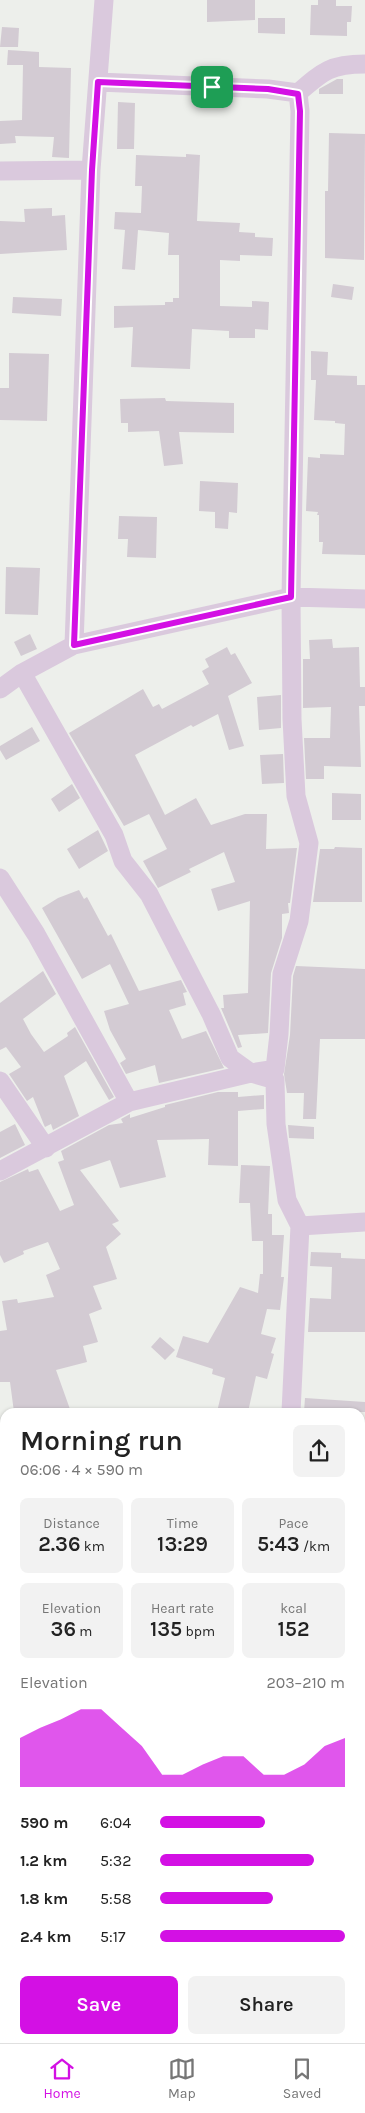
<!DOCTYPE html>
<meta charset="utf-8">
<style>
body{margin:0;font-family:Karla,sans-serif;background:#f2f2f2;color:#222;height:100vh;display:flex;flex-direction:column;font-size:19px;white-space:nowrap}
*{box-sizing:border-box;margin:0}
p{font-size:16px;color:#767676}
.icon{flex:none;width:28px;height:28px;fill:none;stroke:currentColor;stroke-width:2;stroke-linecap:round;stroke-linejoin:round}
.map{position:relative;flex:1;overflow:hidden}
.details{position:absolute;left:0px;top:1408px;width:365px;height:636px;display:flex;flex-direction:column;background:#fff;border-radius:15px 15px 0 0;box-shadow:0 1px 4px #0004}
.details>*{flex:none}
.pin{position:absolute;display:grid;place-items:center;width:42px;height:42px;color:#fff;margin:-21px;border-radius:10px;box-shadow:0 2px 8px #0006}
.round{display:grid;place-items:center;flex:none;width:52px;height:52px;border-radius:8px;background:#f2f2f2}
.overview{display:flex;align-items:center;justify-content:space-between;height:85px;padding:0 20px}
h1{font-size:28px;font-weight:600;line-height:38px}
.metrics{display:grid;grid-template-columns:repeat(3,1fr);gap:8px;height:85px;padding:5px 20px}
.metrics div{display:grid;align-content:center;border-radius:8px;background:#f2f2f2;text-align:center}
.metrics b{font-size:21px;font-weight:600}
.metrics small{font-size:14px;font-weight:400}
.metrics p{font-size:14px}
.chart{height:140px;padding:10px 20px}
.chart p{display:flex;justify-content:space-between}
.chart svg{width:100%;height:90px;margin-top:5px;fill:#d310e4;opacity:.7}
.primary-button{display:flex;gap:10px;margin-top:auto;padding:10px 20px}
.primary-button a{flex:1;height:58px;border-radius:8px;background:#d310e4;color:#fff;font-size:20px;font-weight:600;line-height:58px;text-align:center}
.primary-button a+a{background:#f2f2f2;color:#222}
ul{padding:0 20px;list-style:none;font-size:16px}
li{display:grid;grid-template-columns:80px 60px 1fr;align-items:center;height:38px}
li i{height:12px;border-radius:6px;background:#d310e4}
.tab-bar{display:flex;justify-content:space-around;align-items:center;height:70px;border-top:1px solid #e0e0e0;background:#fff;font-size:14px;color:#767676}
.tab-bar a{display:grid;justify-items:center;gap:2px}
.tab-bar .on{color:#d310e4}
.map>svg:first-child{display:block}
.building{fill:#d3cbd3}
.lines{fill:none;stroke-linecap:round;stroke-linejoin:round}
.street{stroke:#dac9dd;stroke-width:19}
.route-casing{stroke:#fff;stroke-width:10}
.route{stroke:#d310e4;stroke-width:6}
</style>
<div class="map">
<svg width="365" height="2043" viewBox="0 0 365 2043">
<rect width="100%" height="100%" fill="#edefeb"/>
<path class="building" d="M 207,0 L 255,0 L 255,20 L 207,22 Z
M 318,0 L 336,0 L 336,6 L 352,6 L 351,22 L 347,22 L 347,36 L 310,35 L 311,5 L 318,5 Z
M 258,18 L 285,18 L 285,34 L 258,33 Z
M 2,27 L 19,28 L 18,47 L 0,47 Z
M 8,50 L 39,52 L 39,67 L 71,68 L 69,158 L 52,157 L 54,137 L 15,136 L 16,143 L 0,144 L 0,121 L 22,120 L 23,65 L 7,65 Z
M 337,79 L 343,79 L 343,94 L 319,94 L 319,89 Z
M 118,102 L 135,103 L 134,149 L 117,149 Z
M 329,133 L 365,134 L 364,260 L 325,258 L 325,191 L 328,191 Z
M 186,154 L 200,155 L 197,221 L 240,223 L 239,232 L 255,233 L 255,237 L 273,238 L 272,256 L 240,255 L 240,261 L 220,260 L 220,306 L 252,307 L 252,301 L 269,302 L 268,330 L 255,329 L 255,338 L 229,338 L 229,331 L 192,329 L 190,369 L 131,367 L 133,327 L 114,328 L 114,306 L 165,305 L 165,302 L 173,302 L 173,298 L 179,298 L 179,255 L 168,255 L 169,233 L 138,230 L 135,270 L 122,269 L 125,230 L 114,229 L 115,212 L 141,213 L 142,186 L 135,186 L 136,155 L 186,157 Z
M 52,208 L 52,216 L 65,215 L 67,250 L 0,254 L 0,221 L 25,222 L 24,209 Z
M 333,284 L 354,287 L 352,300 L 331,297 Z
M 13,297 L 62,299 L 61,316 L 12,313 Z
M 311,351 L 328,352 L 327,375 L 357,376 L 357,385 L 365,385 L 365,555 L 322,554 L 323,542 L 319,542 L 319,515 L 317,515 L 318,512 L 306,511 L 308,457 L 320,458 L 320,454 L 344,455 L 345,424 L 335,423 L 335,421 L 314,420 L 316,380 L 311,380 Z
M 9,353 L 49,354 L 47,421 L 0,420 L 0,388 L 9,388 Z
M 165,398 L 166,401 L 234,403 L 234,433 L 179,432 L 183,464 L 164,466 L 159,431 L 128,432 L 128,423 L 121,423 L 120,399 Z
M 200,481 L 238,483 L 237,513 L 229,512 L 228,529 L 215,528 L 215,512 L 199,511 Z
M 119,516 L 157,517 L 156,558 L 127,557 L 128,539 L 118,539 Z
M 6,567 L 40,568 L 38,615 L 5,614 Z
M 30,634 L 37,649 L 21,656 L 14,642 Z
M 332,639 L 333,648 L 359,647 L 360,687 L 365,687 L 365,706 L 359,706 L 361,767 L 324,766 L 324,779 L 306,779 L 304,738 L 330,738 L 331,707 L 303,708 L 303,659 L 310,659 L 309,640 Z
M 227,647 L 231,655 L 235,653 L 252,683 L 228,696 L 244,746 L 229,750 L 218,714 L 193,727 L 191,725 L 135,755 L 165,815 L 196,798 L 211,825 L 245,814 L 267,814 L 266,849 L 297,848 L 290,903 L 288,903 L 289,913 L 282,914 L 282,938 L 271,973 L 268,1033 L 238,1035 L 242,1047 L 238,1048 L 221,1008 L 224,1008 L 223,995 L 248,993 L 250,901 L 218,911 L 211,889 L 235,882 L 224,852 L 189,869 L 191,872 L 158,888 L 143,861 L 167,849 L 149,814 L 124,826 L 69,733 L 143,689 L 153,707 L 159,704 L 162,709 L 209,684 L 202,671 L 209,667 L 205,659 Z
M 281,695 L 281,728 L 259,730 L 257,697 Z
M 32,727 L 40,741 L 6,760 L 0,750 L 0,746 Z
M 283,754 L 284,783 L 262,784 L 260,755 Z
M 72,784 L 80,798 L 59,812 L 51,799 Z
M 332,793 L 361,794 L 361,820 L 332,820 Z
M 98,830 L 108,851 L 79,869 L 67,849 Z
M 335,847 L 362,848 L 362,902 L 313,902 L 320,849 L 334,849 Z
M 79,890 L 84,899 L 87,897 L 108,936 L 111,934 L 139,991 L 181,980 L 187,992 L 183,993 L 186,1005 L 169,1010 L 182,1039 L 206,1031 L 224,1068 L 159,1083 L 155,1065 L 126,1074 L 120,1063 L 126,1059 L 110,1030 L 104,1011 L 129,1004 L 110,964 L 82,979 L 42,908 L 58,898 Z
M 296,966 L 365,969 L 365,1039 L 320,1039 L 316,1119 L 303,1119 L 304,1093 L 287,1093 L 284,1074 L 290,1035 L 293,976 Z
M 43,971 L 56,994 L 23,1019 L 31,1034 L 44,1052 L 68,1036 L 67,1033 L 75,1027 L 114,1097 L 109,1100 L 86,1061 L 64,1076 L 79,1116 L 53,1130 L 51,1124 L 45,1127 L 44,1125 L 33,1097 L 27,1101 L 9,1074 L 21,1067 L 6,1047 L 0,1050 L 0,1003 Z
M 218,1092 L 238,1092 L 238,1097 L 264,1095 L 264,1109 L 238,1111 L 238,1166 L 208,1165 L 209,1139 L 157,1140 L 166,1177 L 120,1188 L 110,1160 L 80,1170 L 119,1221 L 112,1224 L 121,1234 L 106,1247 L 117,1279 L 93,1286 L 102,1309 L 89,1314 L 98,1342 L 83,1346 L 87,1362 L 56,1370 L 71,1412 L 14,1412 L 10,1382 L 0,1382 L 0,1331 L 7,1330 L 2,1301 L 17,1299 L 18,1303 L 54,1297 L 46,1275 L 60,1269 L 48,1242 L 23,1251 L 24,1254 L 4,1263 L 0,1255 L 0,1182 L 28,1169 L 29,1172 L 38,1169 L 60,1211 L 74,1205 L 58,1162 L 64,1160 L 61,1151 L 109,1125 L 123,1123 L 121,1119 L 130,1114 L 130,1118 L 165,1107 L 165,1105 Z
M 15,1124 L 25,1145 L 0,1158 L 0,1132 Z
M 288,1125 L 314,1127 L 314,1139 L 289,1138 Z
M 241,1165 L 270,1166 L 268,1214 L 272,1214 L 272,1235 L 284,1235 L 281,1277 L 284,1277 L 280,1310 L 267,1309 L 261,1334 L 276,1338 L 271,1353 L 274,1354 L 267,1379 L 256,1376 L 248,1412 L 217,1412 L 225,1378 L 212,1374 L 213,1369 L 176,1357 L 183,1336 L 208,1343 L 240,1287 L 258,1293 L 260,1274 L 263,1274 L 263,1241 L 252,1241 L 250,1203 L 239,1203 Z
M 311,1252 L 341,1253 L 341,1258 L 365,1259 L 365,1332 L 308,1332 L 310,1298 L 331,1299 L 332,1267 L 310,1266 Z
M 160,1337 L 175,1350 L 165,1360 L 151,1347 Z
M 305,1398 L 365,1402 L 365,1412 L 304,1412 Z"/>
<g class="lines">
<path class="street" d="M 98,82 L 268,89 L 298,93 C 323,71 331,64 365,64
M 0,171 L 91,170
M 74,645 L 91,170 L 104,0
M 22,673 L 114,835 L 123,861 L 149,894 L 211,1014 L 230,1058 L 251,1073 L 275,1080 L 276,1124 L 287,1200 L 300,1226 L 291,1412
M 0,689 L 22,673 L 74,645 L 291,597 L 365,599
M 0,878 L 36,934 L 129,1102
M 0,1081 L 46,1148
M 0,1171 L 129,1102 L 251,1073 L 275,1069 L 279,1034 L 282,974 L 299,921 L 309,843 L 296,796 L 292,719 L 291,597 L 300,111 L 298,93
M 300,1226 L 365,1222
M 360,1726 L 365,1724
M 0,1902 L 5,1899
M 360,2018 L 365,2030
M 206,2040 L 208,2043"/>
</g>
<g class="lines">
<defs>
<path id="route" d="M 98,82 L 268,89 L 298,94 L 300,111 L 291,597 L 74,645 L 92,170 Z"/>
</defs>
<use href="#route" class="route-casing"/>
<use href="#route" class="route"/>
</g>
</svg>
<div class="pin" style="left:212px;top:87px;background:#1e9e55"><svg class="icon" aria-label="arrive" viewBox="0 0 24 24"><path d="M6 21V4h12l-3 4 3 4H6"/></svg></div>
<section class="details">
<div class="overview"><div><h1>Morning run</h1><p>06:06 · 4 × 590 m</p></div><a class="round"><svg class="icon" aria-label="share" viewBox="0 0 24 24"><path d="M12 15V3M7 8l5-5 5 5M5 13v7h14v-7"/></svg></a></div>
<div class="metrics">
<div><p>Distance</p><b>2.36<small> km</small></b></div>
<div><p>Time</p><b>13:29</b></div>
<div><p>Pace</p><b>5:43<small> /km</small></b></div>
</div>
<div class="metrics">
<div><p>Elevation</p><b>36<small> m</small></b></div>
<div><p>Heart rate</p><b>135<small> bpm</small></b></div>
<div><p>kcal</p><b>152</b></div>
</div>
<div class="chart"><p><span>Elevation</span>203–210 m</p>
<svg viewBox="0 0 160 44" preserveAspectRatio="none"><path d="M0 44V20L10 15L20 11L30 6L40 6L50 15L60 24L70 38L80 38L90 33L100 29L110 29L120 38L130 38L140 33L150 24L160 20V44z"/></svg>
</div>
<ul>
<li><b>590 m</b>6:04<i style="width:57%"></i></li>
<li><b>1.2 km</b>5:32<i style="width:83%"></i></li>
<li><b>1.8 km</b>5:58<i style="width:61%"></i></li>
<li><b>2.4 km</b>5:17<i style="width:100%"></i></li>
</ul>
<div class="primary-button"><a>Save</a><a>Share</a></div>
</section>
</div>
<nav class="tab-bar">
<a class="on"><svg class="icon" aria-label="home" viewBox="0 0 24 24"><path d="M3 11l9-7 9 7M6 9v11h12V9"/></svg>Home</a>
<a><svg class="icon" aria-label="map" viewBox="0 0 24 24"><path d="M3 6l6-2 6 2 6-2v14l-6 2-6-2-6 2zM9 4v14M15 6v14"/></svg>Map</a>
<a><svg class="icon" aria-label="saved" viewBox="0 0 24 24"><path d="M7 4h10v16l-5-4-5 4z"/></svg>Saved</a>
</nav>
